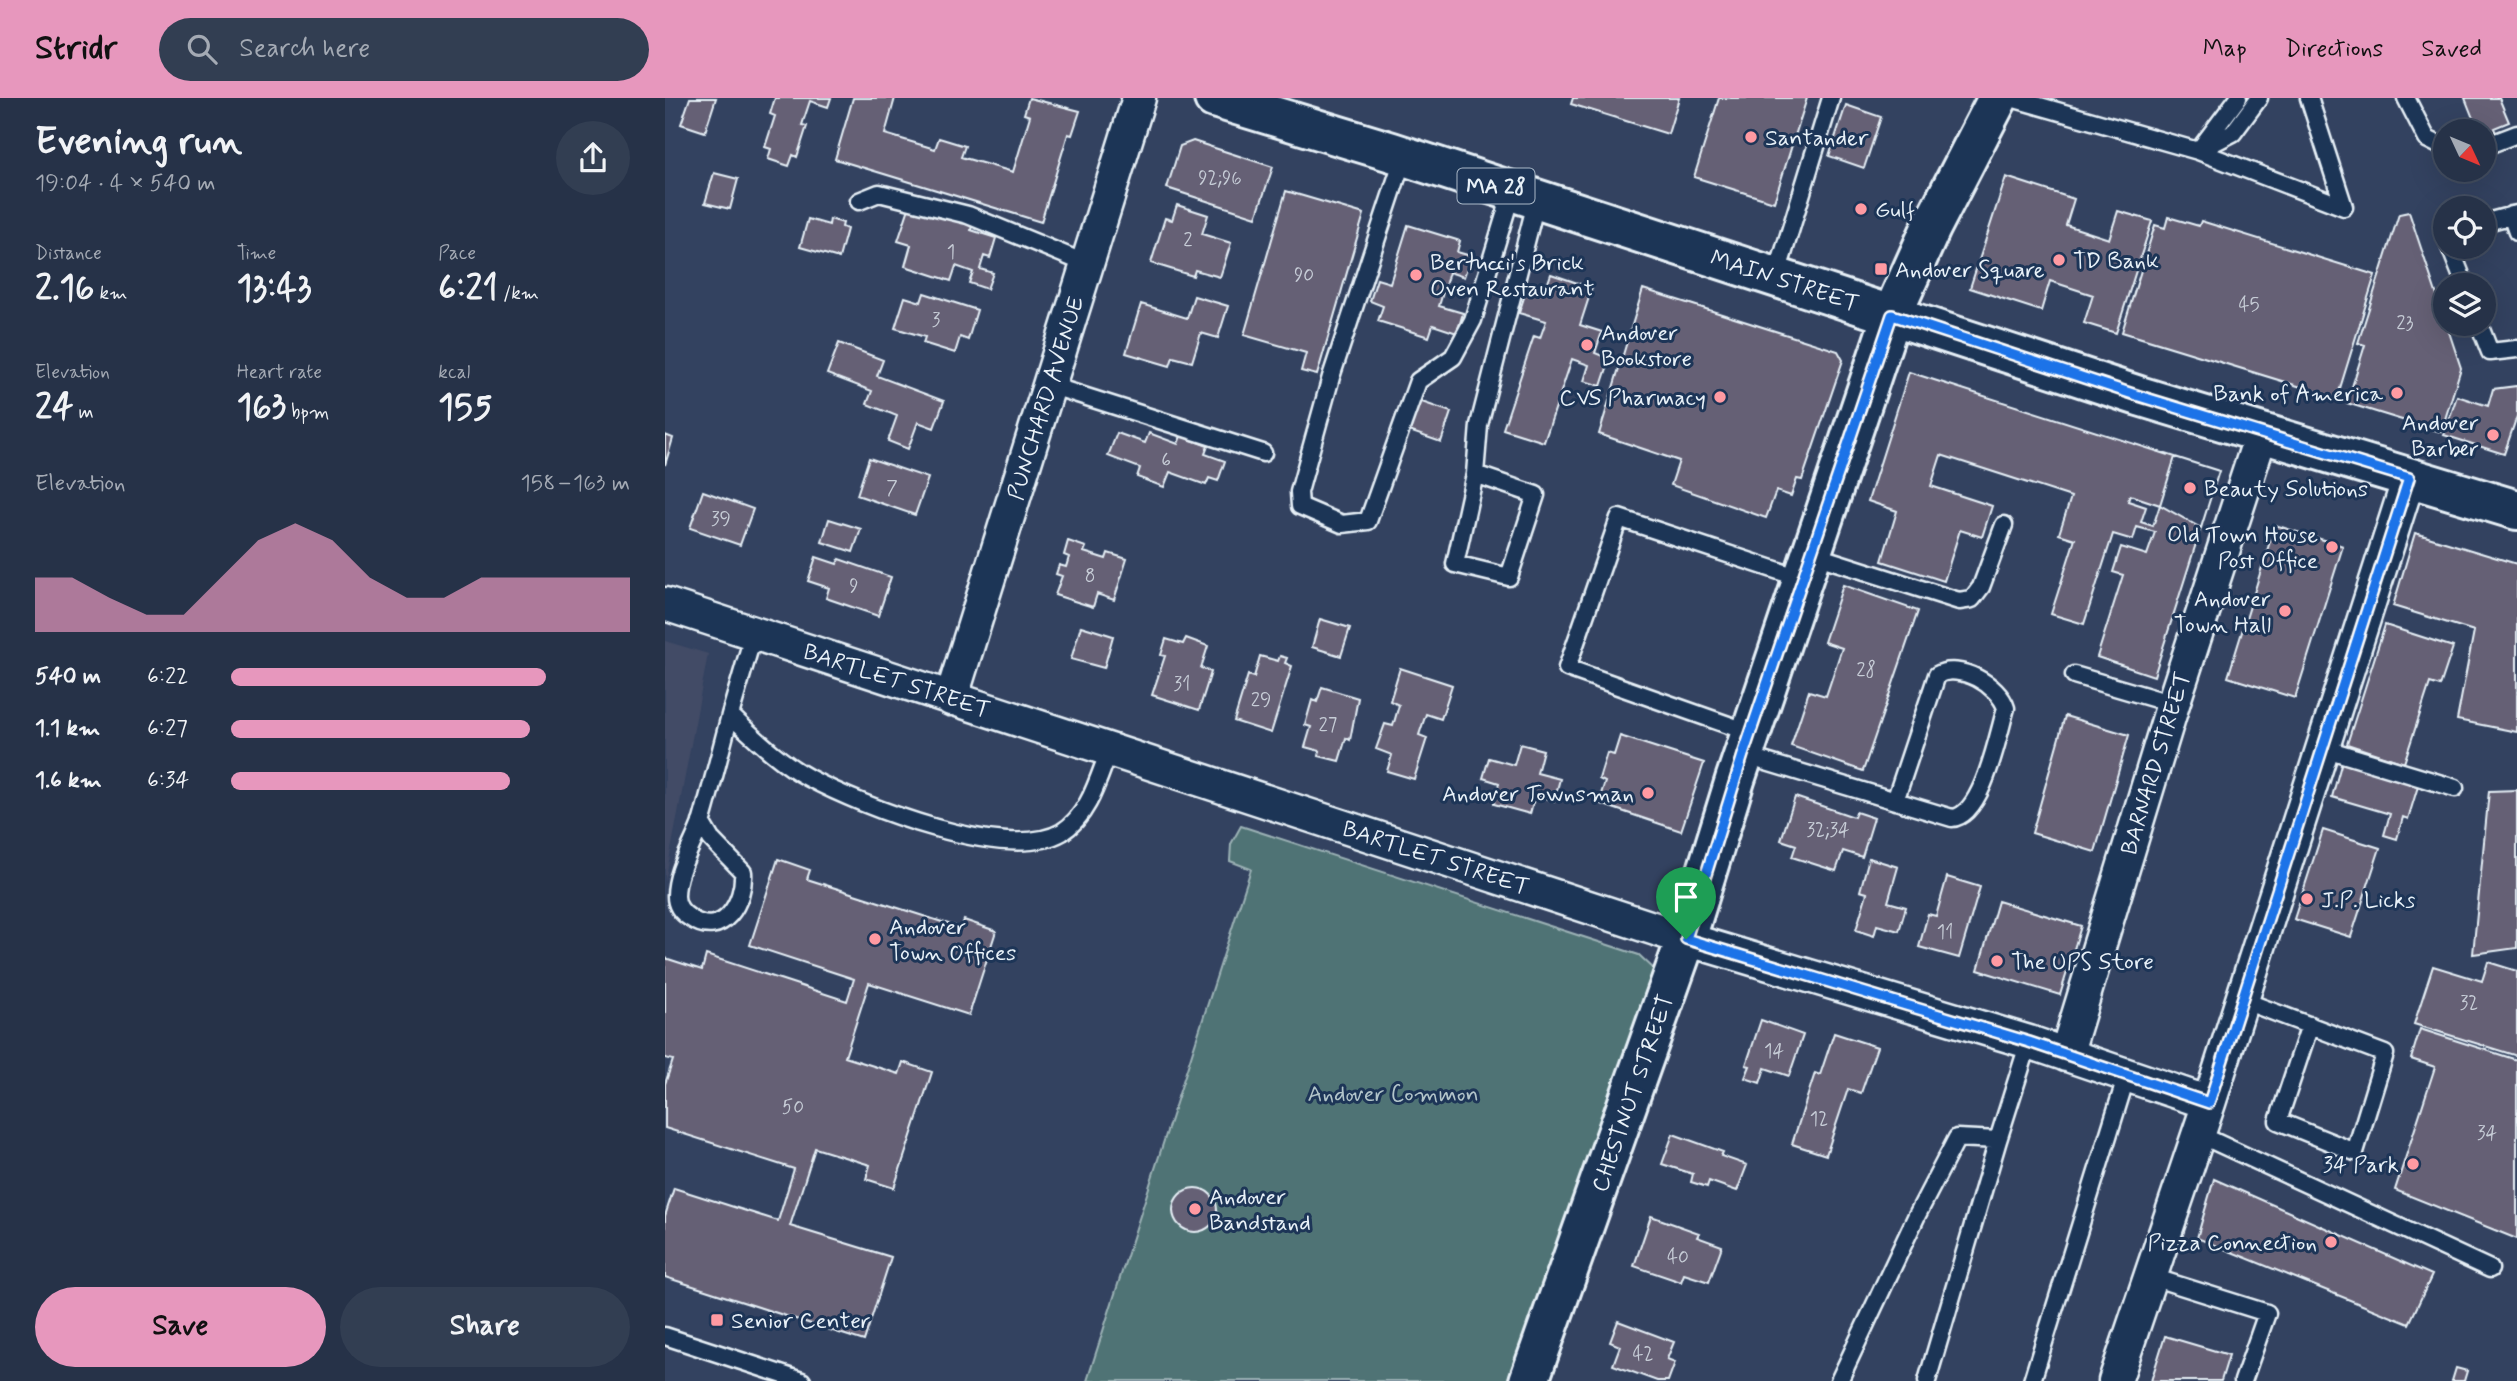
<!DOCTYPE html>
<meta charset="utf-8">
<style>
body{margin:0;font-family:Mynerve,sans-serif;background:#323e52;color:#f1f3f6;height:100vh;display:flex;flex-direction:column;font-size:26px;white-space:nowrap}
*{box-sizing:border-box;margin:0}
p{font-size:23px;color:#a4aab4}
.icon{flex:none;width:38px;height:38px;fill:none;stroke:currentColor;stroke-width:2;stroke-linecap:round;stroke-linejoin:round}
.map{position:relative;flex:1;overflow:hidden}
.drawer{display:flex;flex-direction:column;background:#263248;width:665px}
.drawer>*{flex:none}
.needle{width:46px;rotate:134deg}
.buttons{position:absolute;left:1768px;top:21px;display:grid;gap:14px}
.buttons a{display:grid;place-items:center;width:63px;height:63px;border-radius:50%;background:#263248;box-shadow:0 7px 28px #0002,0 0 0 2px #424d60;font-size:35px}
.pin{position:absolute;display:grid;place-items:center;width:60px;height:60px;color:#fff;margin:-72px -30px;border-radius:50% 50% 50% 0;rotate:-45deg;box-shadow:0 0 7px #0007}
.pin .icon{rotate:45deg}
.round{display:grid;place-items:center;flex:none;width:74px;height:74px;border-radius:37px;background:#323e52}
.headline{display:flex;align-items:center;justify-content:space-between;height:119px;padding:0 35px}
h1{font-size:38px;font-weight:800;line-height:52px}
.stats{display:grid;grid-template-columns:repeat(3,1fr);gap:10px;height:119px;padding:7px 35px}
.stats div{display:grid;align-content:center}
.stats b{font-size:35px;font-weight:800}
.stats small{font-size:19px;font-weight:400}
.stats p{font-size:19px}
.chart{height:196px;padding:14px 35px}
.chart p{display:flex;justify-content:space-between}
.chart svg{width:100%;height:126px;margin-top:7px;fill:#e797bd;opacity:.7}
.action{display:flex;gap:14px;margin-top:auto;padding:14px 35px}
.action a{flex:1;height:80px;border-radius:42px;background:#e797bd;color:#111;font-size:28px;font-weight:800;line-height:80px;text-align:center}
.action a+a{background:#323e52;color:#f1f3f6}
ul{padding:0 35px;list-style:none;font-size:23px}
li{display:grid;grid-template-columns:112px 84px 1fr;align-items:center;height:52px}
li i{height:18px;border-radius:9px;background:#e797bd}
header{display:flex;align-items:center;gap:42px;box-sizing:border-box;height:98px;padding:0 35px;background:#e797bd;color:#111}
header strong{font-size:33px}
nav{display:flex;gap:38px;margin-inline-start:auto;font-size:24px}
.search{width:490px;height:63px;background:#323e52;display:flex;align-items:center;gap:18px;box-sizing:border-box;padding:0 24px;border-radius:38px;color:#a4aab4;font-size:26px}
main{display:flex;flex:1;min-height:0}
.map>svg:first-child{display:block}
.built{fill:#424b66}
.green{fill:#507374;stroke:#9cb2b6;stroke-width:2}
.building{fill:#656075;stroke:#e8f1f8;stroke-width:2;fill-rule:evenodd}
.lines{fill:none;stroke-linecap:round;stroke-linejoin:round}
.service-casing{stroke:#e8f1f8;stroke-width:21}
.minor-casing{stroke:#e8f1f8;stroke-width:37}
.tertiary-casing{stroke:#e8f1f8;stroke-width:44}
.primary-casing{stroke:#e8f1f8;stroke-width:44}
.service{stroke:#1d3557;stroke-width:16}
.minor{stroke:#1d3557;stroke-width:32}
.tertiary{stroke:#1d3557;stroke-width:38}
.primary{stroke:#1d3557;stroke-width:38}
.route-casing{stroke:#fff;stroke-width:14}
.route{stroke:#1a73e8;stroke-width:9}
.poi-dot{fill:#ff9aa2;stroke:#1d3557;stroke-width:2.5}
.labels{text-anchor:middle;stroke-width:6;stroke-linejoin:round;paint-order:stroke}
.number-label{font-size:19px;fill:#c7cdd7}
.shield{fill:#1d3557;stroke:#abb9c8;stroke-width:2}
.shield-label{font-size:21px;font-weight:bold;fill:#e8f1f8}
.poi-label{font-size:23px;fill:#e8f1f8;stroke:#1d3557;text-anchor:start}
.street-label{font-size:23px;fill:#e8f1f8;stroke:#1d3557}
.park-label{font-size:23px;fill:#b3c5ca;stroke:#1d3557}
</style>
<header>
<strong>Stridr</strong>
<div class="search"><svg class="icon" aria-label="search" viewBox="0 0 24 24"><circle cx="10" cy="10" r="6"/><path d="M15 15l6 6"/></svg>Search here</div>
<nav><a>Map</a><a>Directions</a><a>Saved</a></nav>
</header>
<main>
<section class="drawer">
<div class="headline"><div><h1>Evening run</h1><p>19:04 · 4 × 540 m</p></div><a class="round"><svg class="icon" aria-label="share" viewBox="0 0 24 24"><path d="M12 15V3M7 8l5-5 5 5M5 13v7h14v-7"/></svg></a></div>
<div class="stats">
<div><p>Distance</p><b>2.16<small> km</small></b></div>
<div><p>Time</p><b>13:43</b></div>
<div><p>Pace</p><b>6:21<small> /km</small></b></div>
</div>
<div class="stats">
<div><p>Elevation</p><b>24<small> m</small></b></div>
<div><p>Heart rate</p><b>163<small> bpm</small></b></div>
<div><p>kcal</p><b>155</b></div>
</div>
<div class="chart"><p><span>Elevation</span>158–163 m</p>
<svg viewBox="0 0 160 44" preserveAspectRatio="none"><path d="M0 44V25L10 25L20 32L30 38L40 38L50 25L60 12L70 6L80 12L90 25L100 32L110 32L120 25L130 25L140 25L150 25L160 25V44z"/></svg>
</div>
<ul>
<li><b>540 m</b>6:22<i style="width:79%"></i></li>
<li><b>1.1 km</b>6:27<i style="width:75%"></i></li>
<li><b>1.6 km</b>6:34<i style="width:70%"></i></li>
</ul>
<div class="action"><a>Save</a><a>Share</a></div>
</section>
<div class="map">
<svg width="1852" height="1283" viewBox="0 0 1852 1283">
<rect width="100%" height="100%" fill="#334260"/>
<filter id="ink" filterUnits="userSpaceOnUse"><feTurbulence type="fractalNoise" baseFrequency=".0143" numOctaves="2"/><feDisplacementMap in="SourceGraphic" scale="14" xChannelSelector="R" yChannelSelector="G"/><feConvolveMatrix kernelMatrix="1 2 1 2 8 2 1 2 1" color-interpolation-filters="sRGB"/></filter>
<g filter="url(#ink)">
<path class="built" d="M 0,543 L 43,556 L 0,784 Z"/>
<path class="green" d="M 576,728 L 974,857 L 989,871 L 872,1206 L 842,1283 L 422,1283 L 586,771 L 565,763 L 566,746 Z"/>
<path class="building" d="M 25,0 L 51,0 L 40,34 L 16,26 Z
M 110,0 L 166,0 L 163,9 L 145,3 L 137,27 L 142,28 L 132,59 L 128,57 L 124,68 L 103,61 L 106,51 L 100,49 L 110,18 L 105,16 Z
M 188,0 L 230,0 L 220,36 L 270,51 L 274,40 L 300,48 L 296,59 L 348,74 L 365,18 L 359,16 L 364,0 L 415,13 L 407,37 L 403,36 L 376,124 L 170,61 Z
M 908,0 L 1014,0 L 1003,36 L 906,6 Z
M 1054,0 L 1142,0 L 1109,104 L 1029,79 Z
M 1800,0 L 1834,0 L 1844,24 L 1829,30 L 1831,35 L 1823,38 L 1820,30 L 1813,33 Z
M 1181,7 L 1216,19 L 1199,70 L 1164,58 Z
M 528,43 L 608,69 L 591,119 L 502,90 L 515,48 Z
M 49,75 L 73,81 L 65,111 L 40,105 Z
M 1341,79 L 1409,101 L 1401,127 L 1444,141 L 1453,113 L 1487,123 L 1451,235 L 1419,225 L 1428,197 L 1385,183 L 1376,213 L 1305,190 Z
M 621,93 L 699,116 L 652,277 L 636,273 L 641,255 L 579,237 Z
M 246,104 L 308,124 L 306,132 L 331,140 L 325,160 L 319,158 L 315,171 L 328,175 L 322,191 L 304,185 L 308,174 L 291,168 L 286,183 L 240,168 L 246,147 L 233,143 Z
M 512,107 L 543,117 L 537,136 L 566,145 L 555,179 L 530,172 L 528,178 L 486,165 L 500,120 L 507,122 Z
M 1744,114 L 1796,270 L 1776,334 L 1682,305 L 1700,247 L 1693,245 L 1734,116 Z
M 1503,119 L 1534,128 L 1536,123 L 1710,177 L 1672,300 L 1457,234 L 1490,127 L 1500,130 Z
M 143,121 L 164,127 L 165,121 L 178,125 L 177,129 L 182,131 L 174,160 L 135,149 Z
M 743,127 L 795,143 L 792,154 L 806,158 L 799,179 L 784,174 L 774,208 L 798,215 L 792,235 L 768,227 L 764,239 L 713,223 L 718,208 L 705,203 L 712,181 L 725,185 Z
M 886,176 L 927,190 L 915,227 L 937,234 L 930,255 L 945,261 L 936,288 L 919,283 L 924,267 L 907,261 L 879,344 L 838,331 L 869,238 L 875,240 L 881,223 L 854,215 L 863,187 L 880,193 Z
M 978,191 L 1173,253 L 1178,262 L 1137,382 L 1132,381 L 1126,398 L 1111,393 L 1101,420 L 1006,387 L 1014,363 L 934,336 Z
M 259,195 L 312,212 L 303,242 L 295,239 L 290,255 L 258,245 L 260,239 L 230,230 L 240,199 L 256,204 Z
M 529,198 L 563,208 L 553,240 L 536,235 L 527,264 L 508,259 L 505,268 L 461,255 L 476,206 L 522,220 Z
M 174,245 L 218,262 L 212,278 L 279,303 L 269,330 L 253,324 L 243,351 L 223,343 L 232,318 L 202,306 L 207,293 L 162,276 Z
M 1244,274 L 1554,373 L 1489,578 L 1432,559 L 1458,477 L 1448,474 L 1456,449 L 1482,457 L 1490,434 L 1472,429 L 1468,442 L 1448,436 L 1419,526 L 1386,516 L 1410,441 L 1394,436 L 1406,399 L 1276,357 L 1266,388 L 1327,408 L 1317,439 L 1295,432 L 1279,483 L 1217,463 L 1232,413 L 1203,403 ZM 1465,397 L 1495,407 L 1488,428 L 1476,424 L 1481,409 L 1463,403 Z
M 1852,288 L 1852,318 L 1839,356 L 1779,337 L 1792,298 L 1823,308 L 1828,291 Z
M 751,302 L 786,314 L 776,344 L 741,332 Z
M 452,335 L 480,345 L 484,335 L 513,346 L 516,338 L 543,348 L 540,356 L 560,363 L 553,383 L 544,380 L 541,387 L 505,374 L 499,389 L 472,379 L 475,370 L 443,358 Z
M 0,337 L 8,340 L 0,367 Z
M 1510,359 L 1554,373 L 1536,430 L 1495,407 Z
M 204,360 L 263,380 L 250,417 L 192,397 Z
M 38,393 L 88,411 L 75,447 L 25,430 Z
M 164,421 L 196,431 L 188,454 L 157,444 Z
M 1610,427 L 1678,448 L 1630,600 L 1563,579 Z
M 1750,435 L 1852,466 L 1852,634 L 1792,622 L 1809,533 L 1728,508 Z
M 403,443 L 421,449 L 419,454 L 441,461 L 443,455 L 462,461 L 449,502 L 432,496 L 428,509 L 390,497 L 397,478 L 391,476 L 394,467 L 401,469 L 404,459 L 399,457 Z
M 151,459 L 172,466 L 174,461 L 226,479 L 213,518 L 161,500 L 164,490 L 143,483 Z
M 1178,487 L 1253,513 L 1198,673 L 1126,648 L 1144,593 L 1161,598 L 1177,550 L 1159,544 Z
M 655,521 L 685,530 L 676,558 L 647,549 Z
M 1720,527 L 1788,549 L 1775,588 L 1765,585 L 1739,665 L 1682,646 Z
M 416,528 L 448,538 L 439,570 L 406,561 Z
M 521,540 L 543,548 L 536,570 L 546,574 L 534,612 L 487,597 L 500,558 L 496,557 L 501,541 L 518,546 Z
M 595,558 L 613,563 L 615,558 L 622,560 L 620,565 L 627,568 L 606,635 L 569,623 L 583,577 L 589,579 Z
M 735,570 L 787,587 L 776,621 L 761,616 L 754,637 L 762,640 L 749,681 L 722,673 L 727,657 L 711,651 L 720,626 L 728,628 L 734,607 L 725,603 Z
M 657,589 L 693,600 L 685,642 L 681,640 L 674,663 L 654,658 L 655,653 L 640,649 L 646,629 L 640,627 L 647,602 L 652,604 Z
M 1400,618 L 1464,637 L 1430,754 L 1367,735 Z
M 955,638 L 1039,665 L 1016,733 L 933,705 L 940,684 L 934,681 L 942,655 L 949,657 Z
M 855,646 L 878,652 L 872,675 L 895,681 L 889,703 L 870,697 L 865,716 L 829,706 L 834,685 L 818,680 L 824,660 L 849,667 Z
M 1677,663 L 1754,685 L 1743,721 L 1738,719 L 1732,741 L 1719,737 L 1725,716 L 1667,699 Z
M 1852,692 L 1852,850 L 1808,856 L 1824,693 Z
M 1130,699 L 1189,719 L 1191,714 L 1209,720 L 1197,759 L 1178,753 L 1171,773 L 1127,759 L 1131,747 L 1116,742 Z
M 1658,732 L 1715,750 L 1686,839 L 1629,821 Z
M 1204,760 L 1233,769 L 1223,804 L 1241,809 L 1234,833 L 1212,827 L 1209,838 L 1191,832 L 1202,795 L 1195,793 Z
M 113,761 L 145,772 L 142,781 L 296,830 L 299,822 L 331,833 L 304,917 L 204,885 L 180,959 L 234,976 L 238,964 L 267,974 L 229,1090 L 201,1081 L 205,1067 L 150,1050 L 125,1128 L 226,1159 L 199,1243 L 0,1179 L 0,1118 L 9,1090 L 113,1123 L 129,1071 L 0,1030 L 0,986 L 8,962 L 0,960 L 0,860 L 37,872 L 41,857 L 182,903 L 189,881 L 85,847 Z
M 1282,779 L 1315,789 L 1294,860 L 1254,849 L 1263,816 L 1271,818 Z
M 1333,803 L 1416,828 L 1395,897 L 1313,872 Z
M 1823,864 L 1852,873 L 1852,958 L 1749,926 L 1768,868 L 1817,883 Z
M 1096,922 L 1138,937 L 1124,978 L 1100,970 L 1095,985 L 1080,980 L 1085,968 L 1081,967 Z
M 1755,931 L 1852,962 L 1852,1141 L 1730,1092 L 1770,969 L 1746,961 Z
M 1169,935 L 1212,949 L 1196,995 L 1183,991 L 1161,1057 L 1127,1046 L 1150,975 L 1155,977 Z
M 1008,1036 L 1058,1054 L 1056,1058 L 1082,1067 L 1072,1093 L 1044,1083 L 1042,1089 L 1026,1084 L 1028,1076 L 997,1066 Z
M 1549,1081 L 1767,1177 L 1744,1226 L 1532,1140 Z
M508 1112a22 22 0 1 1 44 0a22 22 0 1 1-44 0Z
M 986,1118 L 1034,1135 L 1032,1139 L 1057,1148 L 1044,1184 L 1019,1176 L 1016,1184 L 969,1168 Z
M 953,1223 L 1009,1244 L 1002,1261 L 1010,1264 L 1003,1283 L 992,1283 L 948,1267 L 955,1248 L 945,1244 Z
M 1500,1238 L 1564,1257 L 1556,1283 L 1486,1283 Z
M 1791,1270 L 1802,1273 L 1799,1283 L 1787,1283 Z"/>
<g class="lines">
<defs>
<path id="service" d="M 1346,0 L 1533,53 L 1679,109 L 1644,0
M 1741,0 L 1762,41 L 1780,50
M 1537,48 L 1573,0
M 1818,49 L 1852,36
M 1533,53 L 1568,35 L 1594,0
M 739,58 L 666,279 L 634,394 L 635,408 L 677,426 L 703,423 L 753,283 L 788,259 L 808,222 L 847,94
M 194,103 L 214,95 L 303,117 L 422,166
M 1846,117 L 1852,134
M 1818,125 L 1852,116
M 1785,149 L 1800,187
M 1111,179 L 1166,0
M 1814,226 L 1825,254 L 1852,251
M 384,287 L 598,355
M 810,376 L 871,397 L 844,479 L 790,466 L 810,376 L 814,327 L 872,101
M 1146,456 L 1294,503 L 1307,501 L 1316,489 L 1339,427
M 89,535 L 65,617 C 89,639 114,664 144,680 C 196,708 342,766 397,734 C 424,717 433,681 444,653
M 1409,577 L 1508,606
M 1086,635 L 902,570 L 954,420 L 1138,481
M 1658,650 L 1790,690
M 1078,657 L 1287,720 C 1318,718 1333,636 1341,610 C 1334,587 1294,564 1272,577 L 1230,703
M 36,724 L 46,741 L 78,774 C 80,803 58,843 25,820 C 17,815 11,808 11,798 C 11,772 29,746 37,722 C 47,687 56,652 65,617
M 1577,902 L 1720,956 L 1690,1054 L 1613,1023 L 1645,927
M 1531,1035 L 1825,1171
M 1484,1178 L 1602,1215 L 1578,1283
M 0,1238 L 137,1283
M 1174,1283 L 1252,1117 L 1292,1040 L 1333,1042 L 1364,944
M 1262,1283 L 1333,1042
M 1367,1283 L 1462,977"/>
<path id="minor" d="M 0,506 L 1021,841 L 1364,944 L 1544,1005
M 286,601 L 474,0
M 1401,957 L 1508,606 L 1597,334
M 1450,1283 L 1544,1005 L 1744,380"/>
<path id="tertiary" d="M 864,1283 L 1021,841 L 1070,682 L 1227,217 L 1266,130 L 1333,0"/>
<path id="primary" d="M 549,0 L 727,54 L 1474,298 L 1852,412"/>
</defs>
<use href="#service" class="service-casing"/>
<use href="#minor" class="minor-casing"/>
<use href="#tertiary" class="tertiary-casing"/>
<use href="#primary" class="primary-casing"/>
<use href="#service" class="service"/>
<use href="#minor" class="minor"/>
<use href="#tertiary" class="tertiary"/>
<use href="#primary" class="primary"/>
</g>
</g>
<g class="lines" filter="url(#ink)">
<defs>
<path id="route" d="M 1227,217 L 1474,298 L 1744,380 L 1544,1005 L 1364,944 L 1021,841 L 1078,657 Z"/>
</defs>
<use href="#route" class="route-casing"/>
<use href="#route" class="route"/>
</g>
<g class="poi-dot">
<circle cx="1086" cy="39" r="7"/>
<circle cx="1196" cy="111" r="7"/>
<circle cx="1394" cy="162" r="7"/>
<rect x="1209" y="164" width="14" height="14" rx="3.5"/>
<circle cx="751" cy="177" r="7"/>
<circle cx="922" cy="247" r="7"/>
<circle cx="1732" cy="295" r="7"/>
<circle cx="1055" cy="299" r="7"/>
<circle cx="1828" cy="337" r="7"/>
<circle cx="1525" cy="390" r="7"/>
<circle cx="1667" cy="449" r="7"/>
<circle cx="1620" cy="513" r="7"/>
<circle cx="983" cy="695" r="7"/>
<circle cx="1642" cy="801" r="7"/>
<circle cx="210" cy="841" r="7"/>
<circle cx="1332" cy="863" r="7"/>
<circle cx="1748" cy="1066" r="7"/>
<circle cx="530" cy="1111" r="7"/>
<circle cx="1666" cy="1144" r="7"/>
<rect x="45" y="1215" width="14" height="14" rx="3.5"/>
</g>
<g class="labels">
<g class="number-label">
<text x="555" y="86">92;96</text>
<text x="523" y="148">2</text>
<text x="286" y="160">1</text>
<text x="639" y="183">90</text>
<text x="1584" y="213">45</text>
<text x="271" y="228">3</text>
<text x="1740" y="231">23</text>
<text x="501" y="368">6</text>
<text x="227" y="396">7</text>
<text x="56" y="427">39</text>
<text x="425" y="484">8</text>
<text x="189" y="494">9</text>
<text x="1201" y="578">28</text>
<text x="517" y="592">31</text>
<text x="596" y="608">29</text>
<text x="663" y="633">27</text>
<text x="1163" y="738">32;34</text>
<text x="1280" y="840">11</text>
<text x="1804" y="911">32</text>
<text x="1109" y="959">14</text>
<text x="128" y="1015">50</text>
<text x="1154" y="1027">12</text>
<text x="1822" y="1041">34</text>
<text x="1013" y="1165">40</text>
<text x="978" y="1262">42</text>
</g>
<rect class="shield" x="792.5" y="70.5" width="77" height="35" rx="5"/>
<g class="shield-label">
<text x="831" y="95">MA 28</text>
</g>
<g class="poi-label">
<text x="1100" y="47">Santander</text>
<text x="1210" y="119">Gulf</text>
<text x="1408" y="170">TD Bank</text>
<text x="765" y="172">Bertucci's Brick<tspan x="765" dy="26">Oven Restaurant</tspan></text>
<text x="1230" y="179">Andover Square</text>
<text x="936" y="242">Andover<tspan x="936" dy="26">Bookstore</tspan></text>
<text x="1718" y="303" text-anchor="end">Bank of America</text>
<text x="1041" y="307" text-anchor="end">CVS Pharmacy</text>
<text x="1814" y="332" text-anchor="end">Andover<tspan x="1814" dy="26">Barber</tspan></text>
<text x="1539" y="398">Beauty Solutions</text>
<text x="1653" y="444" text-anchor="end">Old Town House<tspan x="1653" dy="26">Post Office</tspan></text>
<text x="1606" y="508" text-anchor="end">Andover<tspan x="1606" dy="26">Town Hall</tspan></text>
<text x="969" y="703" text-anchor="end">Andover Townsman</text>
<text x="1656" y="809">J.P. Licks</text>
<text x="224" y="836">Andover<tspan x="224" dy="26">Town Offices</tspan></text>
<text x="1346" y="871">The UPS Store</text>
<text x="1734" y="1074" text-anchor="end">34 Park</text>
<text x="544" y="1106">Andover<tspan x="544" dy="26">Bandstand</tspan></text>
<text x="1652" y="1152" text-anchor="end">Pizza Connection</text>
<text x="66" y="1230">Senior Center</text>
</g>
<g class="street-label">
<text transform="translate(1120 182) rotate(18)" y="8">MAIN STREET</text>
<text transform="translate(380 300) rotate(-73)" y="8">PUNCHARD AVENUE</text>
<text transform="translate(232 582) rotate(18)" y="8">BARTLET STREET</text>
<text transform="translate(1490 665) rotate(-73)" y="8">BARNARD STREET</text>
<text transform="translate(771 759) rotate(18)" y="8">BARTLET STREET</text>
<text transform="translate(967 995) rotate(-71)" y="8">CHESTNUT STREET</text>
</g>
<g class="park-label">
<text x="728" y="1003">Andover Common</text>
</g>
</g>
</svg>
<div class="buttons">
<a><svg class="needle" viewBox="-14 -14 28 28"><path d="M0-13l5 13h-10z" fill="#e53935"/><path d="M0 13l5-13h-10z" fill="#a4aab4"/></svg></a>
<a><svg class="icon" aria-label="locate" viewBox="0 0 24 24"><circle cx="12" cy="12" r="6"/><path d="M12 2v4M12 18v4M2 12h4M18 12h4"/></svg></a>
<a><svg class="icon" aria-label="layers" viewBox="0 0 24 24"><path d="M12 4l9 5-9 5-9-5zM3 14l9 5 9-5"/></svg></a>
</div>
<div class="pin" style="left:1021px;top:841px;background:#1e9e55"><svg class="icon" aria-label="arrive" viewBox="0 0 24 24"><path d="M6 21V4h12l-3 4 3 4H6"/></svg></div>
</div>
</main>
